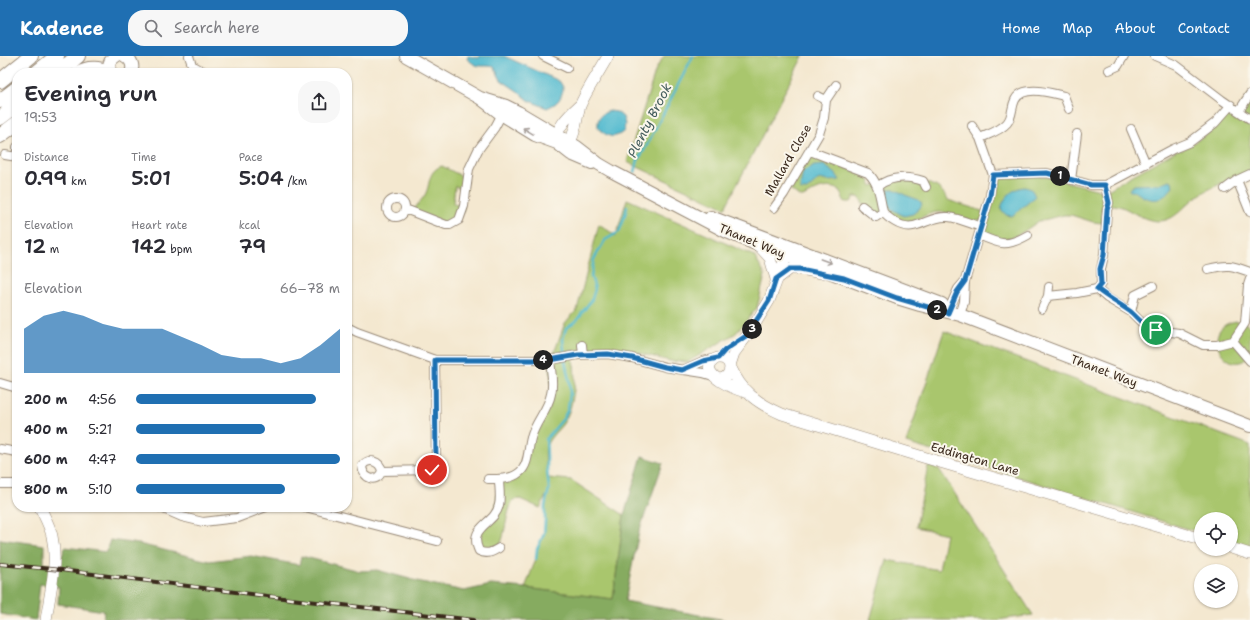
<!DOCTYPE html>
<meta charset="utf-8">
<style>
body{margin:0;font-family:"Shantell Sans",sans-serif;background:#f7f7f7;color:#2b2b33;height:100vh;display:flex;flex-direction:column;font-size:15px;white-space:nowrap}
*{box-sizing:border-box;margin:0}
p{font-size:13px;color:#7c7c81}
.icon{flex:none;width:22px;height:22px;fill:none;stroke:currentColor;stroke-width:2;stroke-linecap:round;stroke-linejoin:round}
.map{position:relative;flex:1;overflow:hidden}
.panel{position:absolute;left:12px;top:12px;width:340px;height:444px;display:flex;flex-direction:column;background:#fff;border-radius:16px;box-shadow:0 1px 3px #0004}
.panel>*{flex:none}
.fabs{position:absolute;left:1194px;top:456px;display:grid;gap:8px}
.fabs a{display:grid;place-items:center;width:44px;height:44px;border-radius:50%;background:#fff;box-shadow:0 1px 3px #0004;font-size:20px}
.pin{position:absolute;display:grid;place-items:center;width:34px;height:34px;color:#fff;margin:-17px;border:2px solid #fff;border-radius:50%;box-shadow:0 1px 4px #0007}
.km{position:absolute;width:20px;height:20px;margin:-10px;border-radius:50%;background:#222;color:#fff;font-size:11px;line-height:20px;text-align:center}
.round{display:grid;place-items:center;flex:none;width:42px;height:42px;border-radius:16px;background:#f7f7f7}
.head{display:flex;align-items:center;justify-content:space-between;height:68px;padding:0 12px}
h1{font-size:22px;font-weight:600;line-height:30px}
.figures{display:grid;grid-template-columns:repeat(3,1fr);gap:6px;height:68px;padding:4px 12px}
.figures div{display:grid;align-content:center}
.figures b{font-size:20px;font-weight:600}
.figures small{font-size:11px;font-weight:400}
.figures p{font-size:11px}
.chart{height:112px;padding:8px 12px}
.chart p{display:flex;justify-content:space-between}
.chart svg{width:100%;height:72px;margin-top:4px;fill:#1f6fb2;opacity:.7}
ul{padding:0 12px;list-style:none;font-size:13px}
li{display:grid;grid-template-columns:64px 48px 1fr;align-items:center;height:30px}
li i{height:10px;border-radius:5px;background:#1f6fb2}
header{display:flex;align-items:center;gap:24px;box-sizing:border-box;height:56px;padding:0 20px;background:#1f6fb2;color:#fff}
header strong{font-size:19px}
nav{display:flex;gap:22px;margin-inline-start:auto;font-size:14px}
.search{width:280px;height:36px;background:#f7f7f7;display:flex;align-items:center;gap:10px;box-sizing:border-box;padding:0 14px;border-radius:16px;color:#7c7c81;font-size:15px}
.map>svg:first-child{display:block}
.green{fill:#a9c66d;stroke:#727846}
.forest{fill:#86ab60;stroke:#606a3f}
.water{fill:#51bacf;stroke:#467276}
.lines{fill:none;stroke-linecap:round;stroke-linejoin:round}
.stream{stroke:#51bacf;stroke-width:2.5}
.street-casing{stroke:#988977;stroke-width:10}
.secondary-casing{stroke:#988977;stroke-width:12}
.primary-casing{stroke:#988977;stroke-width:14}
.highway-casing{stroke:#988977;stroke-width:16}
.street{stroke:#fff;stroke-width:8}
.secondary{stroke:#fff;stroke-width:11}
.primary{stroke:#fff;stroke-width:12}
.highway{stroke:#fff;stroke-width:14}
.rail-casing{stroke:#3b2a1e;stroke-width:4}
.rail{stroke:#fbf7ec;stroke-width:2.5;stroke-dasharray:8;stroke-linecap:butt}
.oneway{stroke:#a79f9a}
.route-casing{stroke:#fff;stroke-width:8}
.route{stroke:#1f6fb2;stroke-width:5}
.labels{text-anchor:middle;stroke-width:4;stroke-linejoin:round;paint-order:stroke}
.street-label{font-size:12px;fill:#3b2a1e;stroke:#fbf7ec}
.water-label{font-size:13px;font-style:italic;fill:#435c5c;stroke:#fbf7ec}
</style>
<header>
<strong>Kadence</strong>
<div class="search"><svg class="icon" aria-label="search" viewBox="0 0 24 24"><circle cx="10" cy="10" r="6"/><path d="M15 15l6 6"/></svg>Search here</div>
<nav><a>Home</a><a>Map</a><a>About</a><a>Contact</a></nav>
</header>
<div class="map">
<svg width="1250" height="564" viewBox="0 0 1250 564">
<rect width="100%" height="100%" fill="#fbf7ec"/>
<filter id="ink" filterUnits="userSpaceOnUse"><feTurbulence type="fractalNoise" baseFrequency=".025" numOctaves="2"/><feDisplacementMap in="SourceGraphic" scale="8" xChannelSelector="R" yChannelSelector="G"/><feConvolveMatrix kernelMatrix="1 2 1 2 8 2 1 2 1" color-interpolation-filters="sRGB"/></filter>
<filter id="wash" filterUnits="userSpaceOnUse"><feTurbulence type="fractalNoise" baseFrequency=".012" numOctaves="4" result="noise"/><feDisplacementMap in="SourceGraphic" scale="16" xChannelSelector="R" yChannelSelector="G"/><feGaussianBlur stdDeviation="0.9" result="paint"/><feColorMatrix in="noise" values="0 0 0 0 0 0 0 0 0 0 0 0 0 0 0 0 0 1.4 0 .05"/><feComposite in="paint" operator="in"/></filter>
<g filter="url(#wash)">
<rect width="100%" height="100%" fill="#f4e8d0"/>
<path class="green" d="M 664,0 L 803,0 L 725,152 L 627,106 L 656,13 Z
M 1250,37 L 1250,116 C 1231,124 1211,130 1195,142 C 1183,151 1174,166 1157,165 C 1140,164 1127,150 1114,149 C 1110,148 1106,150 1102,150 L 1102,167 L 1093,166 L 1071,159 L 1064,159 L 1039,165 L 1023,176 L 1010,183 L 1002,183 L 981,178 L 985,165 C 978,163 978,165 973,165 C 962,164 952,156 940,156 C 929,156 920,163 910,166 C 901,168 870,155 864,149 C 862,147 861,143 859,141 L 854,141 L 851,146 L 845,146 L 838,133 C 823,128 815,135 803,141 L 800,141 L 790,133 L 810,98 L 862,118 L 869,124 L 872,130 L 878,128 L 886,124 L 919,126 L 919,129 L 923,131 L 928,127 C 938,130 943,135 948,144 L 988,157 L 997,122 L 1038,119 L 1096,133 L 1100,135 L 1108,134 L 1124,124 L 1179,93 L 1182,94 L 1206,79 L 1228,56 L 1231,55 L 1236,57 Z
M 442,110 L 467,123 L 466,134 L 455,130 L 453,148 L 464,150 L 462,158 L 450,169 L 413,155 C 416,150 421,145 425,139 C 431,128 427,115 442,110 Z
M 627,143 L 754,200 L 765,219 L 757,252 L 736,277 L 688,306 L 670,305 L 612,290 L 554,297 L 565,267 L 577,254 L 599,168 L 616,180 Z
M 1237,265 L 1245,267 L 1250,271 L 1250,299 C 1248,301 1245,304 1243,305 C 1222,315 1200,270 1237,265 Z
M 944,275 L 1250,389 L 1250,492 L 1231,486 L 1231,463 L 1201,463 L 1201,477 L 906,387 Z
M 572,300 C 578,319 574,353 562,369 C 557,375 548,383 546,391 C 544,399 547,414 548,422 L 571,424 L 624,459 L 613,543 L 525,532 L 536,503 L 537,493 L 544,478 L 545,465 L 545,450 L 546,440 L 540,452 L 520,443 L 513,444 C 505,460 506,478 499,492 L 483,497 L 476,480 L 495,458 L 499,423 L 520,416 L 551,338 L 550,304 Z
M 928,410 L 939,413 L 1033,559 L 997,564 L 870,564 L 887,504 L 939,514 L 946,478 L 916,471 Z"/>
<path class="forest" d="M 642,400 L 663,407 L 639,476 L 625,545 L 725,564 L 103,564 L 104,555 L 58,548 L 59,531 L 40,528 L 36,564 L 0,558 L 0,483 L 44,489 L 44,508 L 59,509 L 65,491 L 106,496 L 110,484 L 139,488 L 209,505 L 251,500 L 299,509 L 301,500 L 360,515 L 377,514 L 417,525 L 464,535 L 491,529 L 525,532 L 613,543 L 624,459 Z"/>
<path class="water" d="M 468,0 L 479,2 L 479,0 L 504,0 L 555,23 L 560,26 L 563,31 C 562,43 558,47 547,52 L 530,45 L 516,34 L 501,24 L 494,11 C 488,9 480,11 476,9 C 473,8 470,5 467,3 Z
M 610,55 L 617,56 L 623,61 L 625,68 L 624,75 C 614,84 606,81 598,71 C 597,62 601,57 610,55 Z
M 824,109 L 836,118 L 840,124 L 828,125 L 819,123 L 807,134 L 801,134 L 800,130 L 803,116 L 814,110 Z
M 1169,124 L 1172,125 L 1173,131 C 1163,143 1157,147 1142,140 C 1137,137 1136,135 1130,135 L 1129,133 L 1134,129 L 1160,128 Z
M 1024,131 C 1031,132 1033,134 1035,141 L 1012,160 L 1006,159 L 1001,153 C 1003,142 1013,132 1024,131 Z
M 890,133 L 894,133 L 905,139 L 919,144 L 922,148 L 920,152 L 913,158 L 904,160 L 891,153 L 886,145 L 888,134 Z"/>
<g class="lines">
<path class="stream" d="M 635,116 L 638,104 L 646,91 L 693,0
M 536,503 L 537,493 L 544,478 L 545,465 L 545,450 L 549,433 L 547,413 L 547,400 L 546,383 L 563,363 L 568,353 L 570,336 L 569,324 L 565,305 L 563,283 L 566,272 L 577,264 L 592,243 L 595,233 L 591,220 L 594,203 L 605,184 L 619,176 L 624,162 L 627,151"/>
</g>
</g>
<g filter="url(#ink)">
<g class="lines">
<defs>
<path id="street" d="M 189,0 L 192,9 L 206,17
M 543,0 L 567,12
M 1155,0 L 1176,9 L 1222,44 L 1250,63
M 1109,14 L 1118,10 L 1124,0
M 818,40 L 826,44
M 1239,55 L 1250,38
M 1131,73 L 1146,108
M 980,82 C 989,78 1000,75 1007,67 C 1013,60 1011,52 1015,44 C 1023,28 1051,37 1064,40 L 1069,53
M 17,91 L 17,98
M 810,95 L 868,117 C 879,127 880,142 883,156 C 886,160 890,163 895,166 C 916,179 927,159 948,161 C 959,162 971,168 981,171
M 5,99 L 17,101
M 993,119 L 1047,117 L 1091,129 L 1105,129 L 1173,93 L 1190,86 L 1215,67 L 1231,49
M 1071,124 L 1077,78
M 1237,124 L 1250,156
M 1105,129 L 1109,147 L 1107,154 L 1104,199 L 1101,213 L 1101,228 L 1097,233 L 1107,242 L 1131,256 L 1142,267 L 1149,271 L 1156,274 L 1179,277 L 1203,289 L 1217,289 L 1233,285 L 1245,267 L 1248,229 L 1250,223
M 878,130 C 891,120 908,120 923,125 L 926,131
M 1225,133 L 1237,124 L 1250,118
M387 152a9 9 0 1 1 18 0a9 9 0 1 1-18 0Z
M 862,150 L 876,161 L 883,156
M 774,152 L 784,138 L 819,78 L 824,62 L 826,44 L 836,29
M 405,153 L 446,169 L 450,169 L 459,164 L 464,150 L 469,113 L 478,94 L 495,71 L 504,54
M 979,179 C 1001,189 1007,191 1028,179
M 1208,213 C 1228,208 1231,209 1250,216
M 1048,240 L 1077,237 L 1097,233
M 950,251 L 958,233 L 965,225
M 1042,253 L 1048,240 L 1049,231
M 1131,256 L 1135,239 L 1153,230
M 960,259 L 964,246 L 965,225 L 990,140 L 993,119 L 980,82 L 972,70
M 347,271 L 357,276 L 435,304 L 550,304 L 578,299 L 608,298 L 632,302 L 665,311 L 703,317 L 713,320
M 1233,285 L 1250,305
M 582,289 L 583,299
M 683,314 L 703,305 L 715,303
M 0,327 L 17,332
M 0,393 L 17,396
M 382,415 C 380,405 368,401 362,410 C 363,423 377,428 382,415 L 432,414 L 436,410 L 435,304
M 488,423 C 498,423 511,424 520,416 C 529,409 528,392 531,382 C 535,366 548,354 551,338 C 554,327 551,315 550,304
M 499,423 C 499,431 501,441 499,449 C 495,469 467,470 479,495 C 487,499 492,496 499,492
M 0,428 L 17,428
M 159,451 L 182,461 L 203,466 L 237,462 L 266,451
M 305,451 L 437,485"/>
<path id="secondary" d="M 557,87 C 554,73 570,58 580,49
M 562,90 C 576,89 576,60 580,50 C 586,35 600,15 608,0
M 758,189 L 770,202 L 776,223
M 777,223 L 790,213 L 800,213 L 822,217
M 730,309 L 734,297 L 752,273 L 769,245 L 789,192
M 731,312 C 742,336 757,347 782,358 L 923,401 L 1201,483
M 719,323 C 733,322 734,302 719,302 C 716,302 713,304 711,307 C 702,320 735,333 745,336
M 40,451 C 44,460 50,470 52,480 C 58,507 50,537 46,564
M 1231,492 L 1250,498"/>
<path id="primary" d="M 125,0 C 132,4 134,10 131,17
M 406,0 L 480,42 L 501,58 L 535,79 L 557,87 L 571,98 L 592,107
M 110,17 C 108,10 109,4 116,0
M 480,42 L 506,50 L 518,56 L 577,91 L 599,108 L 611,115 L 727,176 L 758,189 L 897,242 L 920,249 L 960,259 L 1250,370
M 711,161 L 942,248"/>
<path id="highway" d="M 36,17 L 57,0
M 57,17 L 78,0
M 79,17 C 89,10 100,13 110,16
M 0,25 L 31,0
M 0,45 L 17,32
M 0,62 L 17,49
M 0,80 L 17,67"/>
</defs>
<use href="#street" class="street-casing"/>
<use href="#secondary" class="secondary-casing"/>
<use href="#primary" class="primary-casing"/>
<use href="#highway" class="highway-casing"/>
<use href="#street" class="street"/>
<use href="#secondary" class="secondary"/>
<use href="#primary" class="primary"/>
<use href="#highway" class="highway"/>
<defs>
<path id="rail" d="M 0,508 L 61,514 L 299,544 L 474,564"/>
</defs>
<use href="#rail" class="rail-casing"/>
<use href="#rail" class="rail"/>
</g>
<defs><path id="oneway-shaft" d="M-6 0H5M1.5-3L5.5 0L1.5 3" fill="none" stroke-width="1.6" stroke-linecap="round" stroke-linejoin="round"/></defs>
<g class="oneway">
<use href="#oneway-shaft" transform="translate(528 75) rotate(-149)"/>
<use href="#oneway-shaft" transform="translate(826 205) rotate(20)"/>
</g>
</g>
<g class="lines" filter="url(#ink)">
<defs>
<path id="route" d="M 432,414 L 436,410 L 435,304 L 550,304 L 578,299 L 608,298 L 632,302 L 665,311 L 682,314 L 703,305 L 718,302 L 725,294 L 746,280 L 769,245 L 776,223 L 790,213 L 800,213 L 844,222 L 897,242 L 948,257 L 957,236 L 965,225 L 990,140 L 993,119 L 1047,117 L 1091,129 L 1105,129 L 1109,147 L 1107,154 L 1104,199 L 1100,213 L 1101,228 L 1097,233 C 1108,242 1120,248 1131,256 C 1141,265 1142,269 1156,274"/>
</defs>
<use href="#route" class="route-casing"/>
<use href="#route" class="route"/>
</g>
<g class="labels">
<g class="street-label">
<text transform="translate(788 104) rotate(-60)" y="4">Mallard Close</text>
<text transform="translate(752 185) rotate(23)" y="4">Thanet Way</text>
<text transform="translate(1104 315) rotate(21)" y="4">Thanet Way</text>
<text transform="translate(975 403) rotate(16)" y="4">Eddington Lane</text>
</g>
<g class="water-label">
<text transform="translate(649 64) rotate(-63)" y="5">Plenty Brook</text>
</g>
</g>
</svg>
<div class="fabs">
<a><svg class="icon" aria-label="locate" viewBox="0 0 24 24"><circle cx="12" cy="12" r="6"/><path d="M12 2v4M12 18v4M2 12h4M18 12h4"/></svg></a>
<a><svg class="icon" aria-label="layers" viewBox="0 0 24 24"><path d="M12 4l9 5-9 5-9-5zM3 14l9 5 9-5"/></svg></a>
</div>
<div class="pin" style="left:1156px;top:274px;background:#1e9e55"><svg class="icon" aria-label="arrive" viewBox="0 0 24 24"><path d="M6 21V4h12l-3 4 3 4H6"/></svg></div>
<div class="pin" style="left:432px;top:414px;background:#d93025"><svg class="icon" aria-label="check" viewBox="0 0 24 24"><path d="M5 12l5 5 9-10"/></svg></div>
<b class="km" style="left:1060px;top:120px">1</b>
<b class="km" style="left:937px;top:254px">2</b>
<b class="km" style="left:752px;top:273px">3</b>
<b class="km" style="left:543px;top:304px">4</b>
<section class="panel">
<div class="head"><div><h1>Evening run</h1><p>19:53</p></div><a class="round"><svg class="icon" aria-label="share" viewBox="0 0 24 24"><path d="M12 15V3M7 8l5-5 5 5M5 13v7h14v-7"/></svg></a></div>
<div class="figures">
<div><p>Distance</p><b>0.99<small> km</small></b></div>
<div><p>Time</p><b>5:01</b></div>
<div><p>Pace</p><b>5:04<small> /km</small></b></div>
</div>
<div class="figures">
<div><p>Elevation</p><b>12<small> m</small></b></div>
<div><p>Heart rate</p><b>142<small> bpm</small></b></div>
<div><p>kcal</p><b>79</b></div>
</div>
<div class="chart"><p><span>Elevation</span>66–78 m</p>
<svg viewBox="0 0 160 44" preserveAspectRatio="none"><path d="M0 44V17L10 9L20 6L30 9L40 14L50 17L60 17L70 17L80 22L90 27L100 33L110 35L120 35L130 38L140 35L150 27L160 17V44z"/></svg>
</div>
<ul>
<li><b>200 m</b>4:56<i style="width:88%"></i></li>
<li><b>400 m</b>5:21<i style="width:63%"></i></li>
<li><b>600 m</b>4:47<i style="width:100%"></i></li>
<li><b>800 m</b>5:10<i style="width:73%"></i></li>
</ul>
</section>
</div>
